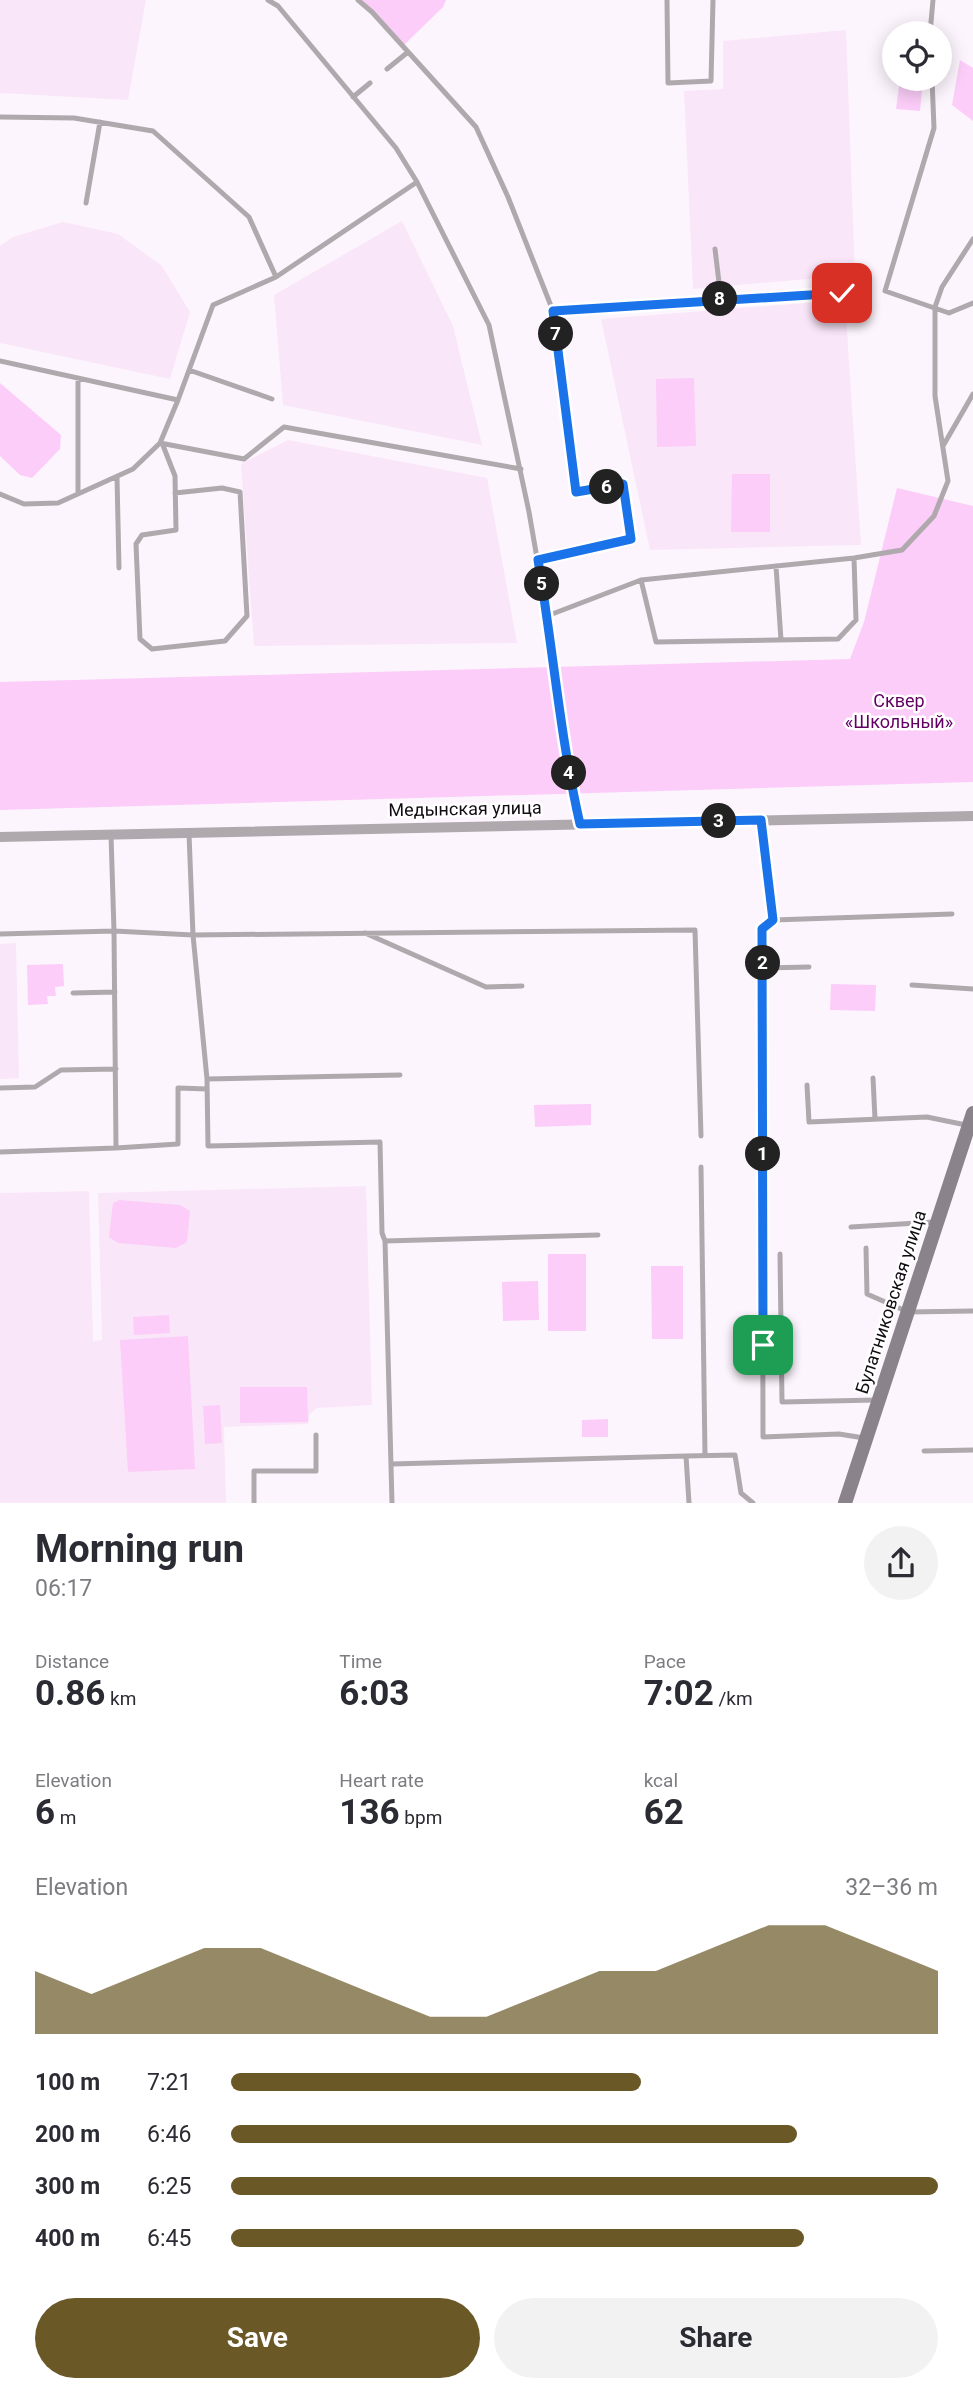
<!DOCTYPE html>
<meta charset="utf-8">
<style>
body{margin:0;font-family:Roboto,sans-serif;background:#f2f2f3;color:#2b2b33;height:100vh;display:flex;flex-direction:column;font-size:26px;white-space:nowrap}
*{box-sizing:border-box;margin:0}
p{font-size:23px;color:#7c7c81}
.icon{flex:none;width:38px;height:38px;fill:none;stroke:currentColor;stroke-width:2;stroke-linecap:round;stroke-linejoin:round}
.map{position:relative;height:1503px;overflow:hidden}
.drawer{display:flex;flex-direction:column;background:#fff;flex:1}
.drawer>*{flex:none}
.buttons{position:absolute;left:882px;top:21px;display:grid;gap:14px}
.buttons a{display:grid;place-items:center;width:70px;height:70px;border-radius:50%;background:#fff;box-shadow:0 4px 18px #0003;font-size:35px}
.pin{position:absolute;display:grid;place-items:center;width:60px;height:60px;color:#fff;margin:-30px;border-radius:14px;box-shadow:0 4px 10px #0006}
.km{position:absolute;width:35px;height:35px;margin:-18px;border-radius:50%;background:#222;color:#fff;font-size:19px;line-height:35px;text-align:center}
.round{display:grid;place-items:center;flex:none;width:74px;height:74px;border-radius:37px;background:#f2f2f3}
.overview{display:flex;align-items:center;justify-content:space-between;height:119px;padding:0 35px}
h1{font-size:38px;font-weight:700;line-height:52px}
.stats{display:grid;grid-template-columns:repeat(3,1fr);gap:10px;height:119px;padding:7px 35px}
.stats div{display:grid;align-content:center}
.stats b{font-size:35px;font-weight:700}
.stats small{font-size:19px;font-weight:400}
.stats p{font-size:19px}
.chart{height:196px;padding:14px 35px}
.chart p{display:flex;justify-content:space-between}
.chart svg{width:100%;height:126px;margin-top:7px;fill:#6a5826;opacity:.7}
.primary-button{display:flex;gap:14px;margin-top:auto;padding:14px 35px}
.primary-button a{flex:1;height:80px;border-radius:42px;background:#6a5826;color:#fff;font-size:28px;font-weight:700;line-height:80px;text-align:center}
.primary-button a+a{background:#f2f2f3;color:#2b2b33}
ul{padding:0 35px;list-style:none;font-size:23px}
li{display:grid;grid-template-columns:112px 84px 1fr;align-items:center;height:52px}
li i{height:18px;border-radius:9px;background:#6a5826}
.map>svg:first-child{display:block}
.built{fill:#fae6f9}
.green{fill:#fbcdf8}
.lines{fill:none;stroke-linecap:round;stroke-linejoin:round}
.lane{stroke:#afa9ae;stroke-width:5}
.street{stroke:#afa9ae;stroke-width:10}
.secondary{stroke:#8b838b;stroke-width:14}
.route-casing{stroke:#fff;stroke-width:14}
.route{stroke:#1a73e8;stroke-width:9}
.labels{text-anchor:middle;stroke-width:5;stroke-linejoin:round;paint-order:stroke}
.park-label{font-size:18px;fill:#620163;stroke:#fff}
.street-label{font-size:18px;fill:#110c11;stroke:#fff}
</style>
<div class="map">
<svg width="973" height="1503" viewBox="0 0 973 1503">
<rect width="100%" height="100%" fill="#fdf5fd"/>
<path class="built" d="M 0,0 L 146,0 L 128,100 L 0,93 Z
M 846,30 L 855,275 L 693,289 L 684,91 L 723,89 L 723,41 Z
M 402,221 L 453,326 L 482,445 L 283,405 L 274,295 Z
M 63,222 L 118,234 L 162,266 L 190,312 L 170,379 L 0,343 L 0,246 L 13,237 Z
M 845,300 L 861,545 L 650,550 L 601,319 Z
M 288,440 L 487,478 L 517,643 L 254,646 L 241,464 Z
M 16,943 L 19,1078 L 0,1079 L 0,944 Z
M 366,1186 L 372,1405 L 317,1408 L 310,1414 L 308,1424 L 224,1427 L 226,1503 L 0,1503 L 0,1193 L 89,1191 L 93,1341 L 102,1340 L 98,1193 Z"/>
<path class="green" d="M 358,0 L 446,0 L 443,7 L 403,46 Z
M 960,60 L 973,68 L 973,121 L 952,105 Z
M 900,79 L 923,79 L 920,111 L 896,109 Z
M 694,378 L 696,446 L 657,447 L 656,379 Z
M 0,383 L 61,435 L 60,449 L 32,478 L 20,475 L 0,456 Z
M 732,474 L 770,474 L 770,532 L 731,532 Z
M 897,488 L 973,506 L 973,782 L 0,810 L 0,682 L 850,659 L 864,622 Z
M 63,964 L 64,986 L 55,987 L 56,996 L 47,996 L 48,1004 L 28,1005 L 27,965 Z
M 831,984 L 876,985 L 875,1011 L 830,1010 Z
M 591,1104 L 591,1125 L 535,1127 L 534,1105 Z
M 119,1200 L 180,1205 L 190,1211 L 187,1242 L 176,1248 L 118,1243 L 109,1237 L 113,1203 Z
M 548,1254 L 586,1254 L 586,1331 L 548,1331 Z
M 651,1266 L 683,1266 L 683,1339 L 652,1339 Z
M 538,1281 L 539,1320 L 503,1321 L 502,1282 Z
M 169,1315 L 170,1333 L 134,1335 L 133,1317 Z
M 188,1336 L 195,1469 L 128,1472 L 120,1340 Z
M 240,1387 L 307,1387 L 308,1422 L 240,1423 Z
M 220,1405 L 222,1443 L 205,1444 L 203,1406 Z
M 608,1419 L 608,1437 L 582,1437 L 582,1420 Z"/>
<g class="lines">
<path class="lane" d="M 268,0 L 278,6 L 396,148 L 417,182 L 489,325 L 529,512 L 547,616 L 559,713 L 580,823
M 358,0 L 372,12 L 476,127 L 508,197 L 553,311 L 576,492 L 623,484 L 630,539 L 538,560
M 667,0 L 668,83 L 711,81 L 713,0
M 930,33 L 933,0
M 387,69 L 408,52
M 932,79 L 934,128 L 885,291 L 949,313 L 973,303
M 353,97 L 370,83
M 0,117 L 74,118 L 153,131 L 249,217 L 276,277 L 213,305 L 178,400
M 86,203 L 100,122
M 715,249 L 721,299
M 276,277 L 417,182
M 553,311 L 842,293
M 0,361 L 178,400 L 160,443 L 244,459 L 284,427 L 521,469
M 189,370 L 272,399
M 162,443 L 175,476 L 176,530 L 142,535 L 136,544 L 140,639 L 152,649 L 225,641 L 247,616 L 240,492 L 222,488 L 175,493
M 943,446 L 973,394
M 117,477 L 119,568
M 0,494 L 24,504 L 58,503 L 133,469 L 160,443
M 78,494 L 78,378
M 776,566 L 781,640
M 641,580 L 656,642 L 838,639 L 856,620 L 854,558
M 547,616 L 641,580 L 854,558 L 902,550 L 934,516 L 948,481 L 935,396 L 935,307 L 942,287 L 973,239
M 761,820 L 773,920 L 952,914
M 189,834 L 193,935 L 207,1079 L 208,1146 L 380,1142 L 382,1233 L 385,1241 L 392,1503
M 773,920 L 762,929 L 763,1437 L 839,1434 L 864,1438
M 365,933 L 486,987 L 522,986
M 0,934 L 114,931 L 111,835
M 763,968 L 809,967
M 912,985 L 973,989
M 73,993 L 115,992
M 873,1078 L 875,1119
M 207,1079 L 400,1075
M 807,1085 L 809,1122 L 927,1117 L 966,1125
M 0,1088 L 35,1087 L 61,1070 L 116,1069
M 116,1148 L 178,1144 L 178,1088 L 207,1089
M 0,1152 L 116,1148 L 114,931 L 193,935 L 695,930 L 701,1136
M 701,1167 L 705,1455
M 851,1227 L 934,1222
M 385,1241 L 598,1235
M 866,1248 L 867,1294 L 908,1312 L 973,1311
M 780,1254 L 782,1402 L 876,1400
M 924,1451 L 973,1450
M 686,1456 L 735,1455 L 741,1493 L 753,1503
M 392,1464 L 686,1456 L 689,1503
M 254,1503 L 254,1471 L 316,1471 L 316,1435"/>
<path class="street" d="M 0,837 L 973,816"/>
<path class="secondary" d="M 845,1503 L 973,1113"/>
</g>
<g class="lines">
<defs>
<path id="route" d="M 763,1345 L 762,929 L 773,920 L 761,820 L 580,824 C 560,737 553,648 538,560 L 631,539 L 623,484 L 576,492 L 553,311 L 842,293"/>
</defs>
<use href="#route" class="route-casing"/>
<use href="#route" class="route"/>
</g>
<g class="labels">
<g class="park-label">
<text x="899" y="707">Сквер<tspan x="899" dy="21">«Школьный»</tspan></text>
</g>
<g class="street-label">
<text transform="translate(465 809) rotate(-1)" y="6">Медынская улица</text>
<text transform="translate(891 1302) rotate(-72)" y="6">Булатниковская улица</text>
</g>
</g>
</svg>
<div class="buttons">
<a><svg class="icon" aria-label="locate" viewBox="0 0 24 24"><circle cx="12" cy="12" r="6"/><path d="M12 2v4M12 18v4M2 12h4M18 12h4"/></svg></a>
</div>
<div class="pin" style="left:763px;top:1345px;background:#1e9e55"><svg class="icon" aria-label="arrive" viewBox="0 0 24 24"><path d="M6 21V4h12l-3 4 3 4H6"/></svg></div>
<div class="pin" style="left:842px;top:293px;background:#d93025"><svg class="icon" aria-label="check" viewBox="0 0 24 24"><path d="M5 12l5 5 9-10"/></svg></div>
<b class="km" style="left:763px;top:1154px">1</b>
<b class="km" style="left:763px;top:963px">2</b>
<b class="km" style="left:719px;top:821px">3</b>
<b class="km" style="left:569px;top:773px">4</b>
<b class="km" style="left:542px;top:584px">5</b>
<b class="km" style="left:607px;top:487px">6</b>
<b class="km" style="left:556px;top:334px">7</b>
<b class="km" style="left:720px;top:299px">8</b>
</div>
<section class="drawer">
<div class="overview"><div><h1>Morning run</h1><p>06:17</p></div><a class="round"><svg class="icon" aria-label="share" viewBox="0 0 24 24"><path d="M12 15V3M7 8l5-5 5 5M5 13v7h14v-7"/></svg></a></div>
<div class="stats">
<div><p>Distance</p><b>0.86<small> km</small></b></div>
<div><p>Time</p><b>6:03</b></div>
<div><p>Pace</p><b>7:02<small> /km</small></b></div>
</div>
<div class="stats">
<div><p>Elevation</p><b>6<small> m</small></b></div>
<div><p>Heart rate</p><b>136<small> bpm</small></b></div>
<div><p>kcal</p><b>62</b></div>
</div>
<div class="chart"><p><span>Elevation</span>32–36 m</p>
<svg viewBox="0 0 160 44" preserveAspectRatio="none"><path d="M0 44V22L10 30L20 22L30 14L40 14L50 22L60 30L70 38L80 38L90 30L100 22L110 22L120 14L130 6L140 6L150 14L160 22V44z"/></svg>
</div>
<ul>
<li><b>100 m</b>7:21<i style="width:58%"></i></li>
<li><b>200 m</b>6:46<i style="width:80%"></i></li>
<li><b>300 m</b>6:25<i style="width:100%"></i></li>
<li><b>400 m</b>6:45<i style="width:81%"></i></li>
</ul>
<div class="primary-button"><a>Save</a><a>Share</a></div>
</section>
